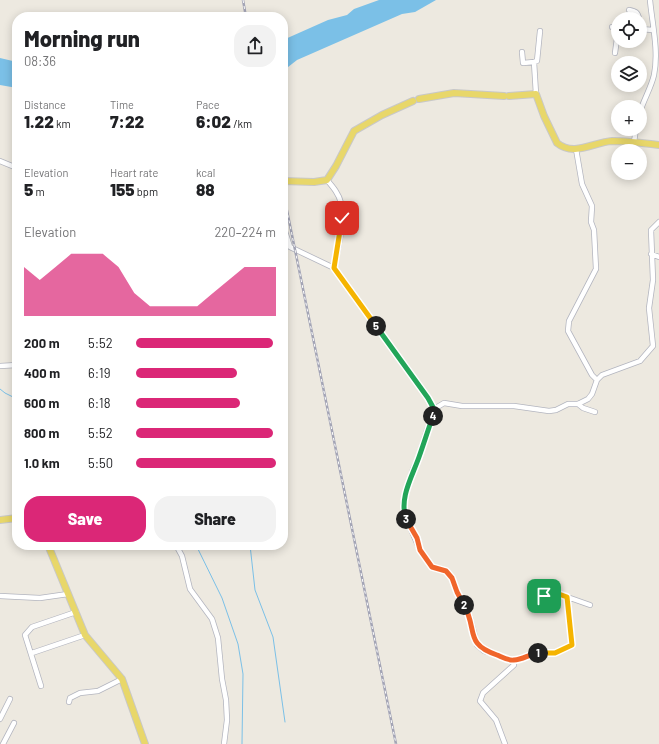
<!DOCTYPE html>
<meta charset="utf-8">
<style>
body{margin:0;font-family:Barlow,sans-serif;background:#f2f2f2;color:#202124;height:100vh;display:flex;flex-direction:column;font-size:15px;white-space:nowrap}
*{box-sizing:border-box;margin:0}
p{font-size:13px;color:#757577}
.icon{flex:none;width:22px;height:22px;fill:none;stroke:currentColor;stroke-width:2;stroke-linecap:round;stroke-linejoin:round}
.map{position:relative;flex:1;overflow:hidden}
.panel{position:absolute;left:12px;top:12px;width:276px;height:538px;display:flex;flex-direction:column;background:#fff;border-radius:16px;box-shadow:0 2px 10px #0003}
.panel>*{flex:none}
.buttons{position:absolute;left:611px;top:12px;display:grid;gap:8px}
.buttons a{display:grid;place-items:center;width:36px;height:36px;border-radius:50%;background:#fff;box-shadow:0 2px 10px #0003;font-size:20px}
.pin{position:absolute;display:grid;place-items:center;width:34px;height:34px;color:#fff;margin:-17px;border-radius:8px;box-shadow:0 2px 6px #0006}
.km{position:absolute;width:20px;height:20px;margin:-10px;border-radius:50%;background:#222;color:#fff;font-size:11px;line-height:20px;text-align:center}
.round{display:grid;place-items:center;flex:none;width:42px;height:42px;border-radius:16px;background:#f2f2f2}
.overview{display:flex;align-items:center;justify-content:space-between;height:68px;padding:0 12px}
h1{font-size:22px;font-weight:800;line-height:30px}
.figures{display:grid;grid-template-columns:repeat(3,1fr);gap:6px;height:68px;padding:4px 12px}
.figures div{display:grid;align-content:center}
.figures b{font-size:17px;font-weight:800}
.figures small{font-size:11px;font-weight:400}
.figures p{font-size:11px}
.chart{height:112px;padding:8px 12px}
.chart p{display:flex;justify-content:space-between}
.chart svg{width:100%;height:72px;margin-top:4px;fill:#db2777;opacity:.7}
.action{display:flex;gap:8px;margin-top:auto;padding:8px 12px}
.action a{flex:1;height:46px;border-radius:16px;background:#db2777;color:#fff;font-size:16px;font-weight:800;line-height:46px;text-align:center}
.action a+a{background:#f2f2f2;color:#202124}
ul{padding:0 12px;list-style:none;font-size:13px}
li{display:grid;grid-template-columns:64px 48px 1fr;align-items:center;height:30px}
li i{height:10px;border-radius:5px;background:#db2777}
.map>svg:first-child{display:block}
.water{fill:#7bc0e7}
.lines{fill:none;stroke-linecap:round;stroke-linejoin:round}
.stream{stroke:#7bc0e7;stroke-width:1}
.minor-casing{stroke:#b3b5bf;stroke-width:6}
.major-casing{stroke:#c8c8c8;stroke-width:8}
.minor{stroke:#fff;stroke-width:4.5}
.major{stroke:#e8d76a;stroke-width:6}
.rail-casing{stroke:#a3a4b5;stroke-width:2.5}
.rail{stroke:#fff;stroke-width:1;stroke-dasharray:3;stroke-linecap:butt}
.split-1-casing{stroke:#fff;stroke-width:8}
.split-2-casing{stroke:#fff;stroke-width:8}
.split-3-casing{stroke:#fff;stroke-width:8}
.split-4-casing{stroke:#fff;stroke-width:8}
.split-5-casing{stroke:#fff;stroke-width:8}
.split-6-casing{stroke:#fff;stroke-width:8}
.split-1{stroke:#f5b400;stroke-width:5}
.split-2{stroke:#f0652b;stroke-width:5}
.split-3{stroke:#f0652b;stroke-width:5}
.split-4{stroke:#22a559;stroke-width:5}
.split-5{stroke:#22a559;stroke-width:5}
.split-6{stroke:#f5b400;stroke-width:5}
</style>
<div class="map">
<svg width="659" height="744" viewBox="0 0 659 744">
<rect width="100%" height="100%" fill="#ede9e0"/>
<path class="water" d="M 379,0 L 436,0 L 415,12 L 402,14 L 297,60 L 283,71 L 283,40 L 328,20 L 347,15 L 354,9 Z
M 0,58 L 17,62 L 17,88 L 0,85 Z"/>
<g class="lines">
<path class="stream" d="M 0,389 L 5,393 L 17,399
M 196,545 L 222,598 L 238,644 L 243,674 L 242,744
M 250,545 L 255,590 L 273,637 L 285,722"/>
<defs>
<path id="minor" d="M 629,10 C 635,11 638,12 639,19
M 612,27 L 618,27
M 640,29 L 653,30
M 522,52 L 523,63 L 534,62 L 536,94
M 615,53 L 618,31
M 534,62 L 537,61 L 540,31
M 640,112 C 644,99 651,88 654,75 C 659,51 652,23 650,0
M 634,142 L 636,129
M 576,149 L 582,184 L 592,206 L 591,222 L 594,230 L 596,269 L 569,321 L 568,331 L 592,375 L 597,380
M 0,161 L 17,168
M 327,180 C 333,187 339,194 341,203 C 346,221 337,250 334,268
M 283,225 L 290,247 L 334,268 L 428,398 L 434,409 L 433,417 L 427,430 L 418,459 L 413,469 L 403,504 L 403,511 L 420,550 L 432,567 L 446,571 L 452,578 L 457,592 L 470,617 L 477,645 L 484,651 L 514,661
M 651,254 L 659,257
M 0,366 L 17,365
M 578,404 L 583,408 L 595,412
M 434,409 L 444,403 L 462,406 L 514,406 L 549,411 L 556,410 L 568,404 L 578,404 L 588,399 L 592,394 L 597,380 L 602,375 L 640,361 L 653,346 L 649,308 L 653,280 L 651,230 L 659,222
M 176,545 L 182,556 L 190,589 L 212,619 L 218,638 L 222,679 L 226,700 L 227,720 L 224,744
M 535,586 L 532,593 L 533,595 L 544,596 L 556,593 L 590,605
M 0,596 L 40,598 L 68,594
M 32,653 L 85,635
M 514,661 L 536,653 L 555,653 L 572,645 L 567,597
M 41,686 L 25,635 L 32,627 L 76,612
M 69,702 L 70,698 L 80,693 L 98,691 L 122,679
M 0,719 L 10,699
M 3,744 L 14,723
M 505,744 L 496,720 L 480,701 L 483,693 L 514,665 L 514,661"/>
<path id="major" d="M 509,96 L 536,94 L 544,116 L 557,143 C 574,157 594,142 612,141 C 627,141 643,143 659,145
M 419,99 L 454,93 L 504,96
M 283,181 L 314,182 L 327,180 L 336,166 L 354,131 L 382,115 L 413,101
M 0,520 L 17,518
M 48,545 L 85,635 L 122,679 L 145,744"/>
</defs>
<use href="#minor" class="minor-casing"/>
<use href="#major" class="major-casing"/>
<use href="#minor" class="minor"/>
<use href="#major" class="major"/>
<defs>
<path id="rail" d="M 243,0 L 246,17
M 283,191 L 396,744"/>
</defs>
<use href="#rail" class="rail-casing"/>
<use href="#rail" class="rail"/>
</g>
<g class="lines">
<defs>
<path id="split-1" d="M 538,653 L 555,653 L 572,645 L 567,597 L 556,593 L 544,596"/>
<path id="split-2" d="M 464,605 C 478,630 464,644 497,655 C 502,657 509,661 514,660 C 522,660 530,654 538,653"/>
<path id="split-3" d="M 406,519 L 417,538 L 420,550 L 432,567 L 446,571 L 452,578 L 457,592 L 464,605"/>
<path id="split-4" d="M 406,519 C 399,498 412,477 419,457 C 424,443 428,430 433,416"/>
<path id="split-5" d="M 376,326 L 428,398 L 434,409 L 433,416"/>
<path id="split-6" d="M 342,218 L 334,268 L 376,326"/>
</defs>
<use href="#split-1" class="split-1-casing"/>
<use href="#split-2" class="split-2-casing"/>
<use href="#split-3" class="split-3-casing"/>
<use href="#split-4" class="split-4-casing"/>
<use href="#split-5" class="split-5-casing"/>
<use href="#split-6" class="split-6-casing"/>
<use href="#split-1" class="split-1"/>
<use href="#split-2" class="split-2"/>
<use href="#split-3" class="split-3"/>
<use href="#split-4" class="split-4"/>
<use href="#split-5" class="split-5"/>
<use href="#split-6" class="split-6"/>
</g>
</svg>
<div class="buttons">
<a><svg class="icon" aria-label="locate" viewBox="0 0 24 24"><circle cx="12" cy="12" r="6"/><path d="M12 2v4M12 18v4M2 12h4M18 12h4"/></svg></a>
<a><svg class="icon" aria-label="layers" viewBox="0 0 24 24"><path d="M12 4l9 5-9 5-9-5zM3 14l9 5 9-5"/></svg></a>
<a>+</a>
<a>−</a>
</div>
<div class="pin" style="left:544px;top:596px;background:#1e9e55"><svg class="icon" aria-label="arrive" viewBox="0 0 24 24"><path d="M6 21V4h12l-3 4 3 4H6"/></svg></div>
<div class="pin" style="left:342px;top:218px;background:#d93025"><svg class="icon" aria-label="check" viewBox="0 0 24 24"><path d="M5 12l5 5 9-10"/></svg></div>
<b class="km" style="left:538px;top:653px">1</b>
<b class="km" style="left:464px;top:605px">2</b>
<b class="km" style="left:406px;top:519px">3</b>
<b class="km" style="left:433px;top:416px">4</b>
<b class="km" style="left:376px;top:326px">5</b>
<section class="panel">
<div class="overview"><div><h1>Morning run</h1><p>08:36</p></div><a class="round"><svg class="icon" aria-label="share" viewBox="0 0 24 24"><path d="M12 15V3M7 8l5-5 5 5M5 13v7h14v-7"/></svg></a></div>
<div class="figures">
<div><p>Distance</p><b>1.22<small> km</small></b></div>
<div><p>Time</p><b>7:22</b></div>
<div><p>Pace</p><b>6:02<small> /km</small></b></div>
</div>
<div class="figures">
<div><p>Elevation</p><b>5<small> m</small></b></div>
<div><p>Heart rate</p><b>155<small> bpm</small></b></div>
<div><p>kcal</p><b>88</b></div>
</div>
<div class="chart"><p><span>Elevation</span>220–224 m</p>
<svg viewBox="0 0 160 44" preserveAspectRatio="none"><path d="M0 44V14L10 22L20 14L30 6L40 6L50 6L60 14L70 30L80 38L90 38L100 38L110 38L120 30L130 22L140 14L150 14L160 14V44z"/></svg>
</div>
<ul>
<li><b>200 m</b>5:52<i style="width:98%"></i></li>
<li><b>400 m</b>6:19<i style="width:72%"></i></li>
<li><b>600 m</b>6:18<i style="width:74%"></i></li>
<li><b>800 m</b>5:52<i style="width:98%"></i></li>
<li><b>1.0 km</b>5:50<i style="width:100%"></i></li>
</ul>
<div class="action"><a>Save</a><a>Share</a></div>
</section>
</div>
